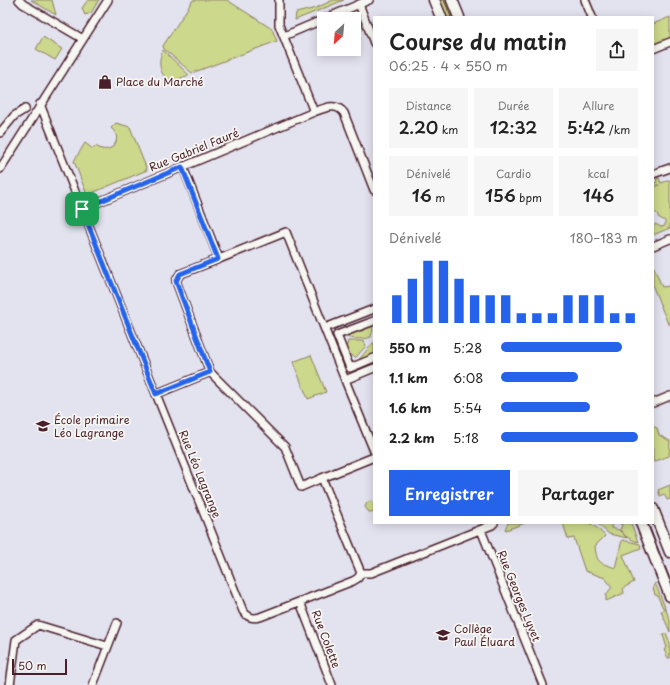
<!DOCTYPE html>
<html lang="fr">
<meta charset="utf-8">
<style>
body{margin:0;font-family:"Playpen Sans",sans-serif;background:#f6f6f6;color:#222;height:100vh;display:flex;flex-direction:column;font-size:15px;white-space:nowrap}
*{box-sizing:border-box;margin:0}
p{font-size:13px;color:#767676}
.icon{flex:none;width:22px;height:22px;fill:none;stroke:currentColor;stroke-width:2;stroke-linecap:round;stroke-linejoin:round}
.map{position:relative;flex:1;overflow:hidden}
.sheet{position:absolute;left:373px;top:16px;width:281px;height:508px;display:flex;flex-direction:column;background:#fff;border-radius:0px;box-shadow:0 2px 10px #0003}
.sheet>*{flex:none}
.needle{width:26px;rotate:206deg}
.fabs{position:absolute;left:317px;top:12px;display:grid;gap:8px}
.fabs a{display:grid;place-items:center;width:44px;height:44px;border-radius:0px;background:#fff;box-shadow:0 2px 10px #0003;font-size:20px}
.scale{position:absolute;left:12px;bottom:10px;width:55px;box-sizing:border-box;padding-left:4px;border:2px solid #4a1f2b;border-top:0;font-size:11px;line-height:14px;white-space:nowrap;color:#4a1f2b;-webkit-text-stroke:3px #f6f6f2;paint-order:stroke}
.pin{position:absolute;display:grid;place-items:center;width:34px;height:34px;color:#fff;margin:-17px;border-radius:8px;box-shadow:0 2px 6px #0006}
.round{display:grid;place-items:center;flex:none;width:42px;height:42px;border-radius:0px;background:#f6f6f6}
.headline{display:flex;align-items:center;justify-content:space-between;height:68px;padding:0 16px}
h1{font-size:22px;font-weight:600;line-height:30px}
.figures{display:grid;grid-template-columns:repeat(3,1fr);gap:6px;height:68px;padding:4px 16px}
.figures div{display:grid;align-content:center;border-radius:0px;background:#f6f6f6;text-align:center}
.figures b{font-size:17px;font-weight:600}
.figures small{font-size:11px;font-weight:400}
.figures p{font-size:11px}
.chart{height:112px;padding:8px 16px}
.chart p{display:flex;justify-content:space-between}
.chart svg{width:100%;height:72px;margin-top:4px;stroke:#2563eb;stroke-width:6}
.action{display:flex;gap:8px;margin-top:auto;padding:8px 16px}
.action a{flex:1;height:46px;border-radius:0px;background:#2563eb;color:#fff;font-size:16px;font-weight:600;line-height:46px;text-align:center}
.action a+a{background:#f6f6f6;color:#222}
ul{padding:0 16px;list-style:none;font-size:13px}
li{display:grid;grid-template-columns:64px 48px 1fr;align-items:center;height:30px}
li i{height:10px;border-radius:5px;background:#2563eb}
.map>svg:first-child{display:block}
.green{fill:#ccd88c;stroke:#8b7c5c}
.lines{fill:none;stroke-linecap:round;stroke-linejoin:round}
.street-casing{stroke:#4a1f2b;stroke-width:10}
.secondary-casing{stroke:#4a1f2b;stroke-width:13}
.street{stroke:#f6f6f2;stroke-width:7}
.secondary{stroke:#f6f6f2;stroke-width:10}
.tram{stroke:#4a1f2b;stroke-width:1}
.route-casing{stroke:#fff;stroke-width:8}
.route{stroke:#2563eb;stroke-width:5}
.labels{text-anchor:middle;stroke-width:3.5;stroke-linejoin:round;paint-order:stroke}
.poi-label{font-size:11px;fill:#4a1f2b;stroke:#f6f6f2;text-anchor:start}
.street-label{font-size:11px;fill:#4a1f2b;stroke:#f6f6f2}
</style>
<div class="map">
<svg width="670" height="685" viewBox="0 0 670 685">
<rect width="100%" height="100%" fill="#e3e2ef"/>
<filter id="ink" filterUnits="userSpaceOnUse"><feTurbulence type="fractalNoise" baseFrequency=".025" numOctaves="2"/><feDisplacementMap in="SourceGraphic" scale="8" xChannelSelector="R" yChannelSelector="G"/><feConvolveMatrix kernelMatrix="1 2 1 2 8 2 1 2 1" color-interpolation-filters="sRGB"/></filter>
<g filter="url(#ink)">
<path class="green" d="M 31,0 L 52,0 L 56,15 Z
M 88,0 L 99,0 L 91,13 L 85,15 L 82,8 Z
M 193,0 L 227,0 L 272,29 L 277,41 L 192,73 L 164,49 L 163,46 Z
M 333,0 L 344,0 L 295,20 L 296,13 L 316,8 Z
M 436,0 L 449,0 L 455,17 L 443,17 Z
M 670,17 L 670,40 L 653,46 L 653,24 Z
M 43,37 L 62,49 L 55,60 L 36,49 Z
M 163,50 L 189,75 L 173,81 C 159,78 157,61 163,50 Z
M 116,123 L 130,127 L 147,170 L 87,195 L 74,161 L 85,143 L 93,149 L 96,146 C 110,157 125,139 111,128 Z
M 659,178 L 661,183 L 670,180 L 670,228 L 653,235 L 653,228 L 655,224 L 661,227 L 665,226 L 665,221 L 658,217 L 658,215 L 653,210 L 653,189 L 659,185 L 654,185 L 653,181 L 654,183 L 657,182 L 656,179 Z
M 653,265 L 662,287 L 670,286 L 670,324 L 668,324 L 653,287 Z
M 371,325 L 373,329 L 371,337 C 361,341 350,338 340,336 L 360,330 L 362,331 L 365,329 L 366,326 Z
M 348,341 L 364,341 L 366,346 L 355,358 L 352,355 L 348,356 L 344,346 L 347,345 Z
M 374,342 L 374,355 L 356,363 Z
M 311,355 L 326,392 L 308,399 L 293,362 Z
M 653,426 L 657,428 L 659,435 L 670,441 L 669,456 L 653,462 Z
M 670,485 L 670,499 L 667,500 L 664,494 L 660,496 L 658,490 Z
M 370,501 L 374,502 L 374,512 L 371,513 L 368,511 L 365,507 L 367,503 Z
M 508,523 L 525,523 L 506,530 L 505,529 Z
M 563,523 C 585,523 589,518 605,536 L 595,546 C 597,565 600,562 615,568 L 622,540 L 640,544 L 641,548 L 623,555 L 634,582 L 623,588 L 624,593 L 606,601 L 606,595 L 612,587 L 605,578 L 585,571 L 574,538 L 568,539 Z
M 597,523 L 612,523 L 611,528 L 619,530 L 627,538 L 609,534 Z
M 619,523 L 631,523 L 638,542 C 631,540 624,536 620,530 L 622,525 Z
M 655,583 L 665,607 L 663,608 L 657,595 L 655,595 L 653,587 Z
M 665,608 L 670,620 L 670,632 L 661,611 Z
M 666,633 L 670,643 L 670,658 L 668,658 L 664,650 L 667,648 L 663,635 Z"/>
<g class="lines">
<defs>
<path id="street" d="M 19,0 L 23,4 L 83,39
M 279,0 L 279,25 L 314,112
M 585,0 L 592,17
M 359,4 L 374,43
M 284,36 L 369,0
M 653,49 L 670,42
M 40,104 L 243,611 C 248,618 253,619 260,617 L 353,581 L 358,578 L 361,573 L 371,573 L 492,525 L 494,523
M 0,133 L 14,116 L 25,109
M 183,167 L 219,259 L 286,232 L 345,380
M 0,169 L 108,0
M 653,174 L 670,168
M 82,209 L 314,112 C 325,108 336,102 344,113 L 374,190
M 653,246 L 670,239
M 219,259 L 180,274 L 176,281 L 210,372 L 285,447 L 301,487 L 322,478
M 374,321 L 337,335 L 350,368 L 374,358
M 325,328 L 374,309
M 374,368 L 345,380 L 374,451
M 156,394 L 210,372
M 653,403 L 670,396
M 481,530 L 543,685
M 361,573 L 322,478 L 374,457
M 300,602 L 332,685
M 10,685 L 16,640 L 38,625 L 107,646
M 93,685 L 117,623"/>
<path id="secondary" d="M 434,0 L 441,17
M 452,0 L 459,17
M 653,509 L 670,552
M 641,523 L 670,596"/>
</defs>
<use href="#street" class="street-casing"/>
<use href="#secondary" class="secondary-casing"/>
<use href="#street" class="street"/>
<use href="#secondary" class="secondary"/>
<path class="tram" d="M 444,0 L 451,17
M 648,523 L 670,579"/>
</g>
</g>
<g class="lines" filter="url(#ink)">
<defs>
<path id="route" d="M 182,167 L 218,259 L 180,274 L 176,281 L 210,372 L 156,394 L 82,209 Z"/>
</defs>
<use href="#route" class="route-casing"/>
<use href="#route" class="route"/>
</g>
<defs>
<symbol id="shop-bare" viewBox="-9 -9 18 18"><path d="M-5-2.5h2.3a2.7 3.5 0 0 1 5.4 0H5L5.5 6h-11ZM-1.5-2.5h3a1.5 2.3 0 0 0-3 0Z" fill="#4a1f2b" stroke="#f6f6f2" stroke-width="2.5" paint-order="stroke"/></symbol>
<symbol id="school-bare" viewBox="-9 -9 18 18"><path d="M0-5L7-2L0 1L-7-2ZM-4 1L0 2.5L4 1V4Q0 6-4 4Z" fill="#4a1f2b" stroke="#f6f6f2" stroke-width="2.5" paint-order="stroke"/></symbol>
</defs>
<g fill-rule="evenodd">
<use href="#shop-bare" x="95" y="72" width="20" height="20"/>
<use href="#school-bare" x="33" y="416" width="20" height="20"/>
<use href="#school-bare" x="433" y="625" width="20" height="20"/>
</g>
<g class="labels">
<g class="poi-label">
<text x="116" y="86">Place du Marché</text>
<text x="54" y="424">École primaire<tspan x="54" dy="13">Léo Lagrange</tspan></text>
<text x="454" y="633">Collège<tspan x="454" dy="13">Paul Éluard</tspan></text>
</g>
<g class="street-label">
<text transform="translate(194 150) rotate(-22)" y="4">Rue Gabriel Fauré</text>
<text transform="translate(200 474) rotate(68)" y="4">Rue Léo Lagrange</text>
<text transform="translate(519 596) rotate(68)" y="4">Rue Georges Lyvet</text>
<text transform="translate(326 639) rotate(69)" y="4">Rue Colette</text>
</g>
</g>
</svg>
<div class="fabs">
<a><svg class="needle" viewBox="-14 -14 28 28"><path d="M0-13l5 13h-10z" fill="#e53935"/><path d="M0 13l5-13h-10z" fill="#767676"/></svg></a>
</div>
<div class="scale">50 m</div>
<div class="pin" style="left:82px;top:209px;background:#1e9e55"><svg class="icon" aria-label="arrive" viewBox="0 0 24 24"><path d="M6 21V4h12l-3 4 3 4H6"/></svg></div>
<section class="sheet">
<div class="headline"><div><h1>Course du matin</h1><p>06:25 · 4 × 550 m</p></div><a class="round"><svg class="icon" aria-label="share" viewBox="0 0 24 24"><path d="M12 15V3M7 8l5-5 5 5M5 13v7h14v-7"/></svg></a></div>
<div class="figures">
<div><p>Distance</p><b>2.20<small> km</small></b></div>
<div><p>Durée</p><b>12:32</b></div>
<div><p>Allure</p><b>5:42<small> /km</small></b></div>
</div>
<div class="figures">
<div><p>Dénivelé</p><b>16<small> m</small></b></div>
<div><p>Cardio</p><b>156<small> bpm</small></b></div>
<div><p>kcal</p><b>146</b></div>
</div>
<div class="chart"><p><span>Dénivelé</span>180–183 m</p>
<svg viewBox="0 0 160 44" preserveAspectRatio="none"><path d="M5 44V27M15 44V17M25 44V6M35 44V6M45 44V17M55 44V27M65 44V27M75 44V27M85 44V38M95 44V38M105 44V38M115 44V27M125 44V27M135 44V27M145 44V38M155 44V38"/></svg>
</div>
<ul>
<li><b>550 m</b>5:28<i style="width:88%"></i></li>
<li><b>1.1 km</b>6:08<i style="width:56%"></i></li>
<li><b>1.6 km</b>5:54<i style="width:65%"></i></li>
<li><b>2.2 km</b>5:18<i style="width:100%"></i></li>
</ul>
<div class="action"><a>Enregistrer</a><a>Partager</a></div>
</section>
</div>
